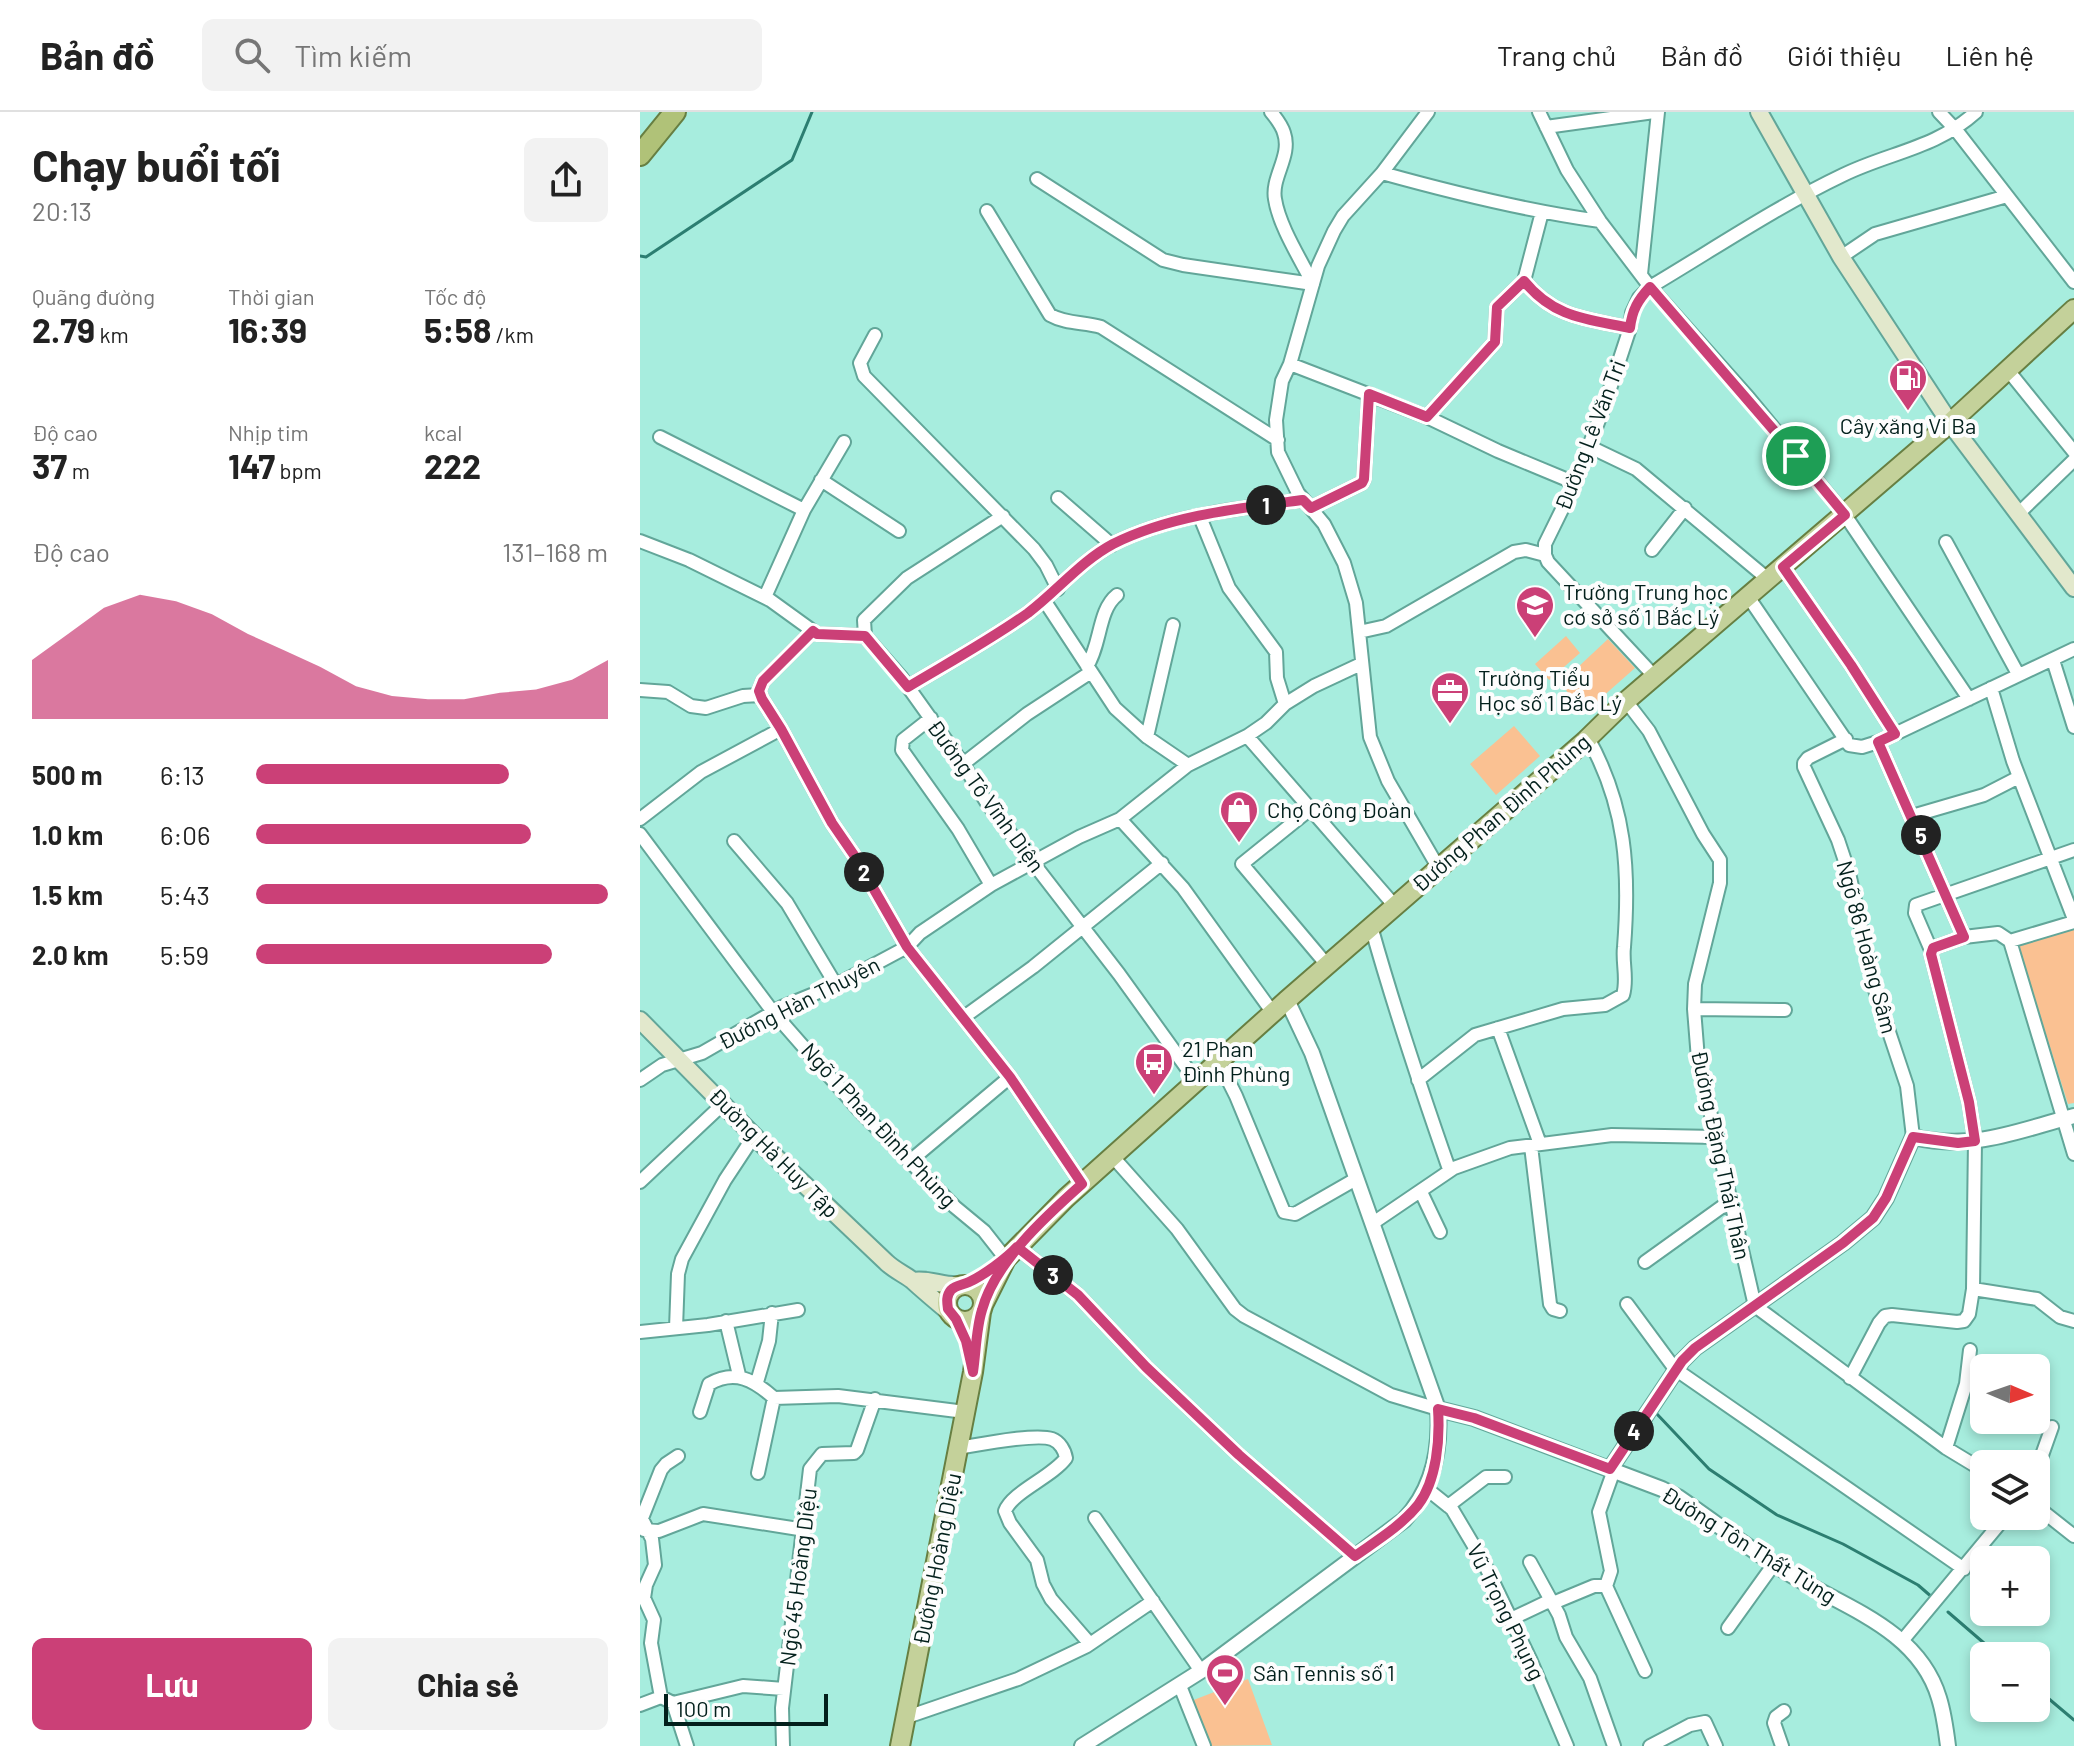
<!DOCTYPE html>
<html lang="vi">
<meta charset="utf-8">
<style>
body{margin:0;font-family:Barlow,sans-serif;background:#f2f2f2;color:#222;height:100vh;display:flex;flex-direction:column;font-size:30px;white-space:nowrap}
*{box-sizing:border-box;margin:0}
p{font-size:26px;color:#767676}
.icon{flex:none;width:44px;height:44px;fill:none;stroke:currentColor;stroke-width:2;stroke-linecap:round;stroke-linejoin:round}
.map{position:relative;flex:1;overflow:hidden}
.details{display:flex;flex-direction:column;background:#fff;width:640px}
.details>*{flex:none}
.needle{width:52px;rotate:92deg}
.tools{position:absolute;left:1330px;top:1242px;display:grid;gap:16px}
.tools a{display:grid;place-items:center;width:80px;height:80px;border-radius:12px;background:#fff;box-shadow:0 4px 12px #0003;font-size:40px}
.scale{position:absolute;left:24px;bottom:20px;width:164px;box-sizing:border-box;padding-left:8px;border:4px solid #03201c;border-top:0;font-size:22px;line-height:28px;white-space:nowrap;color:#03201c;-webkit-text-stroke:6px #fdfdfd;paint-order:stroke}
.pin{position:absolute;display:grid;place-items:center;width:68px;height:68px;color:#fff;margin:-34px;border:4px solid #fff;border-radius:50%;box-shadow:0 2px 8px #0007}
.km{position:absolute;width:40px;height:40px;margin:-20px;border-radius:50%;background:#222;color:#fff;font-size:22px;line-height:40px;text-align:center}
.round{display:grid;place-items:center;flex:none;width:84px;height:84px;border-radius:12px;background:#f2f2f2}
.head{display:flex;align-items:center;justify-content:space-between;height:136px;padding:0 32px}
h1{font-size:44px;font-weight:700;line-height:60px}
.metrics{display:grid;grid-template-columns:repeat(3,1fr);gap:12px;height:136px;padding:8px 32px}
.metrics div{display:grid;align-content:center}
.metrics b{font-size:34px;font-weight:700}
.metrics small{font-size:22px;font-weight:400}
.metrics p{font-size:22px}
.chart{height:224px;padding:16px 32px}
.chart p{display:flex;justify-content:space-between}
.chart svg{width:100%;height:144px;margin-top:8px;fill:#cb4077;opacity:.7}
.button{display:flex;gap:16px;margin-top:auto;padding:16px 32px}
.button a{flex:1;height:92px;border-radius:12px;background:#cb4077;color:#fff;font-size:32px;font-weight:700;line-height:92px;text-align:center}
.button a+a{background:#f2f2f2;color:#222}
ul{padding:0 32px;list-style:none;font-size:26px}
li{display:grid;grid-template-columns:128px 96px 1fr;align-items:center;height:60px}
li i{height:20px;border-radius:10px;background:#cb4077}
header{display:flex;align-items:center;gap:48px;box-sizing:border-box;height:112px;padding:0 40px;background:#fff;border-bottom:2px solid #e0e0e0}
header strong{font-size:38px}
nav{display:flex;gap:44px;margin-inline-start:auto;font-size:28px}
.search{width:560px;height:72px;background:#f2f2f2;display:flex;align-items:center;gap:20px;box-sizing:border-box;padding:0 28px;border-radius:12px;color:#767676;font-size:30px}
main{display:flex;flex:1;min-height:0}
.map>svg:first-child{display:block}
.green{fill:#fac192}
.lines{fill:none;stroke-linecap:round;stroke-linejoin:round}
.stream{stroke:#2c7e71;stroke-width:3}
.minor-casing{stroke:#62a699;stroke-width:16}
.tertiary-casing{stroke:#62a699;stroke-width:18}
.secondary-casing{stroke:#62a699;stroke-width:20}
.primary-casing{stroke:#677f42;stroke-width:22}
.trunk-casing{stroke:#677f42;stroke-width:24}
.minor{stroke:#fff;stroke-width:12}
.tertiary{stroke:#fff;stroke-width:14}
.secondary{stroke:#e2e8cc;stroke-width:16}
.primary{stroke:#c4d19a;stroke-width:18}
.trunk{stroke:#b0c278;stroke-width:20}
.route-casing{stroke:#fff;stroke-width:16}
.route{stroke:#cb4077;stroke-width:10}
.labels{text-anchor:middle;stroke-width:8;stroke-linejoin:round;paint-order:stroke}
.poi-label{font-size:22px;fill:#03201c;stroke:#fdfdfd;text-anchor:start}
.street-label{font-size:22px;fill:#03201c;stroke:#fdfdfd}
</style>
<header>
<strong>Bản đồ</strong>
<div class="search"><svg class="icon" aria-label="search" viewBox="0 0 24 24"><circle cx="10" cy="10" r="6"/><path d="M15 15l6 6"/></svg>Tìm kiếm</div>
<nav><a>Trang chủ</a><a>Bản đồ</a><a>Giới thiệu</a><a>Liên hệ</a></nav>
</header>
<main>
<section class="details">
<div class="head"><div><h1>Chạy buổi tối</h1><p>20:13</p></div><a class="round"><svg class="icon" aria-label="share" viewBox="0 0 24 24"><path d="M12 15V3M7 8l5-5 5 5M5 13v7h14v-7"/></svg></a></div>
<div class="metrics">
<div><p>Quãng đường</p><b>2.79<small> km</small></b></div>
<div><p>Thời gian</p><b>16:39</b></div>
<div><p>Tốc độ</p><b>5:58<small> /km</small></b></div>
</div>
<div class="metrics">
<div><p>Độ cao</p><b>37<small> m</small></b></div>
<div><p>Nhịp tim</p><b>147<small> bpm</small></b></div>
<div><p>kcal</p><b>222</b></div>
</div>
<div class="chart"><p><span>Độ cao</span>131–168 m</p>
<svg viewBox="0 0 160 44" preserveAspectRatio="none"><path d="M0 44V26L10 18L20 10L30 6L40 8L50 12L60 18L70 23L80 28L90 34L100 37L110 38L120 38L130 36L140 35L150 32L160 26V44z"/></svg>
</div>
<ul>
<li><b>500 m</b>6:13<i style="width:72%"></i></li>
<li><b>1.0 km</b>6:06<i style="width:78%"></i></li>
<li><b>1.5 km</b>5:43<i style="width:100%"></i></li>
<li><b>2.0 km</b>5:59<i style="width:84%"></i></li>
</ul>
<div class="button"><a>Lưu</a><a>Chia sẻ</a></div>
</section>
<div class="map">
<svg width="1434" height="1634" viewBox="0 0 1434 1634">
<rect width="100%" height="100%" fill="#a7edde"/>
<path class="green" d="M 926,524 L 940,541 L 909,568 L 895,552 Z
M 968,527 L 995,556 L 943,602 L 921,571 Z
M 874,614 L 900,644 L 856,683 L 830,652 Z
M 1434,816 L 1434,991 L 1428,992 L 1378,833 Z
M 608,1567 L 632,1633 L 567,1634 L 551,1589 Z"/>
<g class="lines">
<path class="stream" d="M 0,144 L 6,145 L 152,48 L 172,0
M 1016,1301 L 1069,1357 L 1137,1403 L 1203,1432 L 1278,1473 L 1293,1486
M 1308,1500 L 1359,1544
M 1396,1576 L 1434,1608"/>
<defs>
<path id="minor" d="M 631,0 C 636,6 642,14 644,21 C 652,44 631,65 635,87 C 639,114 661,148 673,172
M 788,0 L 742,61 L 703,104 L 694,119 L 678,154 L 650,252 L 642,269 L 636,308 L 638,340 L 658,381 L 684,412 L 704,451 L 716,491 L 730,625 L 748,669 L 798,755
M 899,0 L 927,58 L 960,109 L 1010,175 L 1108,285 L 1205,403 L 1329,587
M 1299,0 L 1316,18 L 1434,170
M 906,15 L 1014,0
M 742,61 C 814,81 886,99 960,109
M 397,67 L 523,148 L 543,153 L 673,172
M 347,99 L 410,203 C 426,212 444,210 461,215 L 638,328
M 1201,145 L 1235,122 L 1367,84
M 1001,162 L 1018,0
M 884,169 C 914,206 947,207 990,216
M 235,223 L 220,251 L 224,264 L 394,437 L 406,453 L 418,477
M 650,252 L 787,305 L 858,339 L 935,371
M 1367,257 L 1434,340
M 787,305 L 855,230 L 857,195 L 884,169 L 902,100
M 20,325 L 164,398
M 948,334 L 996,357 L 1129,468
M 181,368 L 259,419
M 418,386 L 472,433
M 671,396 L 722,371 L 724,367 L 729,282
M 1378,402 L 1434,348
M 560,405 L 589,476 L 636,540 L 637,566 L 645,592
M 0,429 L 49,448 L 130,488 L 177,522 L 225,524 L 261,565 L 323,652 L 347,691 L 479,862 L 556,969
M 1306,430 L 1378,562
M 1012,438 L 1045,396
M 1143,455 L 1211,553 L 1255,622
M 125,485 L 164,398 L 204,330
M 1109,486 L 1209,633 L 1222,635 L 1238,630 L 1434,537
M 404,488 L 475,596 L 507,625 L 548,653
M 173,519 L 123,569 L 119,579 L 122,587 L 141,617 L 192,711 L 216,746 L 267,835 L 370,965 L 442,1072
M 719,520 L 746,514 L 874,440 L 886,438 L 905,443
M 225,524 L 224,508 L 267,466 L 363,404
M 1413,548 L 1434,615
M 447,554 C 461,533 458,498 477,483
M 1015,565 L 908,450 L 905,443 L 905,432 L 935,371 L 965,292 L 990,216 L 992,201 L 999,186 L 1010,175 C 1074,137 1136,95 1203,63 C 1250,40 1295,37 1336,0
M 268,575 C 308,551 350,528 388,501 C 417,479 441,449 473,432 C 531,403 600,396 663,388
M 1351,576 L 1373,649 L 1434,807
M 0,578 L 28,580 L 51,594 L 66,596 L 103,584 L 120,583
M 986,589 L 1009,619 L 1063,722 L 1080,748 L 1080,771 L 1055,872 L 1054,897 L 1058,947 L 1115,1194 L 1306,1336 L 1344,1359
M 291,606 L 263,628 L 262,638 L 318,717 L 351,773
M 607,624 L 754,793
M 507,625 L 533,513
M 1206,627 L 1168,646 L 1164,651 L 1164,655 L 1198,728 L 1209,761 L 1234,875 L 1267,974 L 1273,1025
M 1238,630 L 1324,825
M 323,652 L 387,602 L 451,560
M 669,698 L 602,752 L 687,853
M 1272,704 L 1344,683 L 1379,665
M 0,707 L 61,660 L 141,617
M 480,707 L 543,776 L 633,901
M 0,722 L 133,900 L 218,997 L 315,1095 L 344,1119 L 366,1147
M 94,729 L 147,791 L 196,873
M 731,814 C 754,896 781,977 809,1057 L 814,1056
M 1370,829 L 1434,810
M 1291,838 L 1275,801 L 1276,793 L 1434,738
M 1054,897 L 1145,898
M 324,905 L 393,855 L 522,751
M 858,916 L 900,1032
M 579,950 L 596,984 L 644,1100 L 655,1102 L 716,1067
M 0,968 L 22,953 L 62,941 L 142,895 L 196,873 L 267,835 L 280,821 L 351,773 L 439,725 L 480,707 L 548,653 L 607,624 L 626,611 L 645,592 L 674,574 L 721,552
M 778,968 L 835,923 L 923,897 L 965,893 L 983,883 C 988,867 982,851 984,835 C 990,758 986,694 948,626
M 891,1034 L 910,1192 L 913,1197 L 920,1199
M 473,1045 L 537,1117 L 595,1197 L 604,1204 L 751,1283 L 798,1297
M 270,1049 L 370,965
M 0,1070 L 83,992
M 781,1080 L 800,1120
M 733,1111 L 814,1056 L 870,1036 L 972,1023 L 1076,1025
M 377,1135 L 438,1183 L 506,1255 L 599,1343 L 715,1444
M 1005,1150 L 1090,1089
M 1333,1177 L 1397,1187 L 1420,1205 L 1434,1209
M 987,1192 L 1035,1257 L 1324,1457
M 86,1209 L 99,1263
M 36,1216 L 38,1162 L 42,1147 L 85,1068 L 114,1024
M 0,1220 L 68,1213 L 158,1198
M 1210,1266 L 1239,1211 L 1245,1204 L 1252,1203 L 1317,1210 L 1324,1209 L 1329,1202 L 1333,1177 L 1335,1029 L 1329,990 L 1291,842 L 1293,836 L 1324,825 L 1358,821 L 1370,829 L 1434,1042
M 117,1270 L 129,1229 L 132,1201
M 60,1300 L 69,1272 C 95,1257 114,1268 134,1286 L 198,1284 L 325,1300
M 318,1336 C 337,1333 395,1321 412,1327 C 420,1330 425,1339 426,1346 C 412,1365 372,1380 365,1399 L 370,1411 L 397,1448 L 403,1472 L 411,1487 L 450,1532
M 1306,1336 L 1326,1272 L 1330,1238
M 1396,1360 L 1412,1315
M 118,1361 L 134,1286
M 787,1377 L 812,1397 L 844,1451 L 891,1549 L 927,1634
M 808,1394 L 846,1365 L 865,1365
M 1396,1394 L 1434,1424
M 0,1403 L 12,1427 L 15,1453 L 6,1473 L 4,1486 L 14,1508 L 11,1531 L 21,1585 L 33,1591 L 47,1634
M 2,1406 L 21,1358 L 26,1352 L 38,1344
M 455,1406 L 561,1559
M 4,1418 L 19,1419 L 63,1402 L 165,1418
M 890,1450 L 919,1503 L 926,1525 L 950,1566 L 974,1634
M 966,1474 L 971,1459 L 959,1400 L 974,1358
M 913,1491 L 954,1474 L 966,1474 L 1005,1559
M 871,1507 L 911,1488
M 1088,1516 L 1134,1452
M 1262,1529 L 1366,1404
M 540,1574 L 564,1634
M 33,1591 L 103,1574 L 144,1577
M 0,1593 L 21,1585
M 267,1605 L 378,1567 L 447,1534 L 513,1489
M 143,1634 L 142,1596 L 170,1357 L 182,1342 L 214,1341 L 217,1338 L 235,1287
M 1010,1634 L 1050,1613 L 1065,1610 L 1076,1634
M 1142,1634 L 1134,1611 L 1136,1605 L 1144,1599"/>
<path id="tertiary" d="M 798,1297 L 834,1306 L 1022,1377 L 1038,1385 C 1073,1409 1107,1435 1143,1458 C 1199,1494 1278,1515 1299,1586 C 1304,1602 1306,1618 1308,1634
M 970,1357 L 1042,1249 L 1055,1236 L 1203,1131 L 1233,1106 L 1246,1086 L 1273,1025 C 1334,1039 1376,1019 1434,1004
M 442,1634 L 561,1559 L 764,1408 C 793,1377 801,1339 798,1297 L 672,941 L 647,888"/>
<path id="secondary" d="M 1119,0 L 1201,145 L 1310,311 L 1434,476
M 0,908 L 124,1034 L 246,1150 C 254,1158 266,1163 273,1169 C 285,1180 297,1190 309,1200
M 273,1169 C 289,1166 304,1175 320,1173"/>
<path id="primary" d="M307 1191a18 18 0 1 1 36 0a18 18 0 1 1-36 0Z
M 343,1193 L 366,1147 L 426,1086 L 647,888 L 945,629 L 986,589 L 1310,311 L 1434,197
M 260,1634 L 333,1260 L 341,1200"/>
<path id="trunk" d="M 0,43 L 35,0"/>
</defs>
<use href="#minor" class="minor-casing"/>
<use href="#tertiary" class="tertiary-casing"/>
<use href="#secondary" class="secondary-casing"/>
<use href="#primary" class="primary-casing"/>
<use href="#trunk" class="trunk-casing"/>
<use href="#minor" class="minor"/>
<use href="#tertiary" class="tertiary"/>
<use href="#secondary" class="secondary"/>
<use href="#primary" class="primary"/>
<use href="#trunk" class="trunk"/>
</g>
<g class="lines">
<defs>
<path id="route" d="M 1156,344 L 1010,175 C 998,188 992,198 990,216 C 947,207 914,206 884,169 L 857,195 L 855,230 L 787,305 L 729,282 L 724,367 L 722,371 L 671,396 L 663,388 C 601,396 531,403 473,432 C 441,449 417,479 388,501 C 350,528 308,551 268,575 L 225,524 L 177,522 L 173,519 L 123,569 L 119,579 L 122,587 L 141,617 L 192,711 L 216,746 L 267,835 L 370,965 L 442,1072 C 406,1104 355,1150 342,1198 C 336,1217 336,1240 333,1260 L 326,1229 L 316,1207 L 308,1197 C 307,1190 306,1184 311,1178 C 316,1173 323,1173 329,1170 C 344,1163 366,1147 377,1135 L 438,1183 L 506,1255 L 599,1343 L 715,1444 C 736,1429 761,1414 778,1393 C 797,1368 800,1327 798,1297 L 834,1306 L 970,1357 L 1042,1249 L 1055,1236 L 1203,1131 L 1233,1106 L 1246,1086 L 1273,1025 L 1318,1031 L 1335,1029 L 1329,990 L 1291,842 L 1293,836 L 1324,825 L 1238,630 L 1255,622 L 1211,553 L 1143,455 L 1205,403 L 1156,344"/>
</defs>
<use href="#route" class="route-casing"/>
<use href="#route" class="route"/>
</g>
<defs>
<symbol id="fuel-pin" viewBox="-11 -11 22 30"><path d="M0 17L-7.5 6A9.5 9.5 0 1 1 7.5 6Z" fill="#cb4077" stroke="#fdfdfd"/><path d="M-5.5-6h7V0h2V4h1.3V-2.5L3-4.5l.8-.8L6-3V5H2.5V1h-1V6h-7ZM-4.2-4.7v3.2H.2V-4.7Z" fill="#fff"/></symbol>
<symbol id="school-pin" viewBox="-11 -11 22 30"><path d="M0 17L-7.5 6A9.5 9.5 0 1 1 7.5 6Z" fill="#cb4077" stroke="#fdfdfd"/><path d="M0-5L7-2L0 1L-7-2ZM-4 1L0 2.5L4 1V4Q0 6-4 4Z" fill="#fff"/></symbol>
<symbol id="office-pin" viewBox="-11 -11 22 30"><path d="M0 17L-7.5 6A9.5 9.5 0 1 1 7.5 6Z" fill="#cb4077" stroke="#fdfdfd"/><path d="M-6-3h4V-5.5h4V-3h4V5H-6ZM-1-4.5V-3h2v-1.5ZM-6 0V1H6V0Z" fill="#fff"/></symbol>
<symbol id="shop-pin" viewBox="-11 -11 22 30"><path d="M0 17L-7.5 6A9.5 9.5 0 1 1 7.5 6Z" fill="#cb4077" stroke="#fdfdfd"/><path d="M-5-2.5h2.3a2.7 3.5 0 0 1 5.4 0H5L5.5 6h-11ZM-1.5-2.5h3a1.5 2.3 0 0 0-3 0Z" fill="#fff"/></symbol>
<symbol id="bus-pin" viewBox="-11 -11 22 30"><path d="M0 17L-7.5 6A9.5 9.5 0 1 1 7.5 6Z" fill="#cb4077" stroke="#fdfdfd"/><path d="M-5-6H5V4H4V6H2V4H-2V6H-4V4H-5ZM-3.5-4V0h7V-4ZM-3.5 1.2v1.5H-2V1.2ZM2 1.2v1.5H3.5V1.2Z" fill="#fff"/></symbol>
<symbol id="stadium-pin" viewBox="-11 -11 22 30"><path d="M0 17L-7.5 6A9.5 9.5 0 1 1 7.5 6Z" fill="#cb4077" stroke="#fdfdfd"/><path d="M0-5a6.5 5 0 1 0 0 10a6.5 5 0 1 0 0-10ZM-3.5-1.8h7v3.6h-7Z" fill="#fff"/></symbol>
</defs>
<g fill-rule="evenodd">
<use href="#fuel-pin" x="1246" y="244" width="44" height="60"/>
<use href="#school-pin" x="873" y="471" width="44" height="60"/>
<use href="#office-pin" x="788" y="557" width="44" height="60"/>
<use href="#shop-pin" x="577" y="676" width="44" height="60"/>
<use href="#bus-pin" x="492" y="928" width="44" height="60"/>
<use href="#stadium-pin" x="563" y="1539" width="44" height="60"/>
</g>
<g class="labels">
<g class="poi-label">
<text x="1268" y="322" text-anchor="middle">Cây xăng Vi Ba</text>
<text x="923" y="488">Trường Trung học<tspan x="923" dy="25">cơ sở số 1 Bắc Lý</tspan></text>
<text x="838" y="574">Trường Tiểu<tspan x="838" dy="25">Học số 1 Bắc Lý</tspan></text>
<text x="627" y="706">Chợ Công Đoàn</text>
<text x="542" y="945">21 Phan<tspan x="542" dy="25">Đình Phùng</tspan></text>
<text x="613" y="1569">Sân Tennis số 1</text>
</g>
<g class="street-label">
<text transform="translate(950 323) rotate(-69)" y="8">Đường Lê Văn Tri</text>
<text transform="translate(346 684) rotate(54)" y="8">Đường Tô Vĩnh Diện</text>
<text transform="translate(861 701) rotate(-41)" y="8">Đường Phan Đình Phùng</text>
<text transform="translate(1227 835) rotate(75)" y="8">Ngõ 86 Hoàng Sâm</text>
<text transform="translate(159 891) rotate(-27)" y="8">Đường Hàn Thuyên</text>
<text transform="translate(239 1013) rotate(47)" y="8">Ngõ 1 Phan Đình Phùng</text>
<text transform="translate(134 1041) rotate(45)" y="8">Đường Hà Huy Tập</text>
<text transform="translate(1081 1043) rotate(78)" y="8">Đường Đặng Thái Thân</text>
<text transform="translate(1109 1433) rotate(32)" y="8">Đường Tôn Thất Tùng</text>
<text transform="translate(297 1447) rotate(-79)" y="8">Đường Hoàng Diệu</text>
<text transform="translate(158 1465) rotate(-83)" y="8">Ngõ 45 Hoàng Diệu</text>
<text transform="translate(866 1500) rotate(64)" y="8">Vũ Trọng Phụng</text>
</g>
</g>
</svg>
<div class="tools">
<a><svg class="needle" viewBox="-14 -14 28 28"><path d="M0-13l5 13h-10z" fill="#e53935"/><path d="M0 13l5-13h-10z" fill="#767676"/></svg></a>
<a><svg class="icon" aria-label="layers" viewBox="0 0 24 24"><path d="M12 4l9 5-9 5-9-5zM3 14l9 5 9-5"/></svg></a>
<a>+</a>
<a>−</a>
</div>
<div class="scale">100 m</div>
<div class="pin" style="left:1156px;top:344px;background:#1e9e55"><svg class="icon" aria-label="arrive" viewBox="0 0 24 24"><path d="M6 21V4h12l-3 4 3 4H6"/></svg></div>
<b class="km" style="left:626px;top:393px">1</b>
<b class="km" style="left:224px;top:760px">2</b>
<b class="km" style="left:413px;top:1163px">3</b>
<b class="km" style="left:994px;top:1319px">4</b>
<b class="km" style="left:1281px;top:723px">5</b>
</div>
</main>
